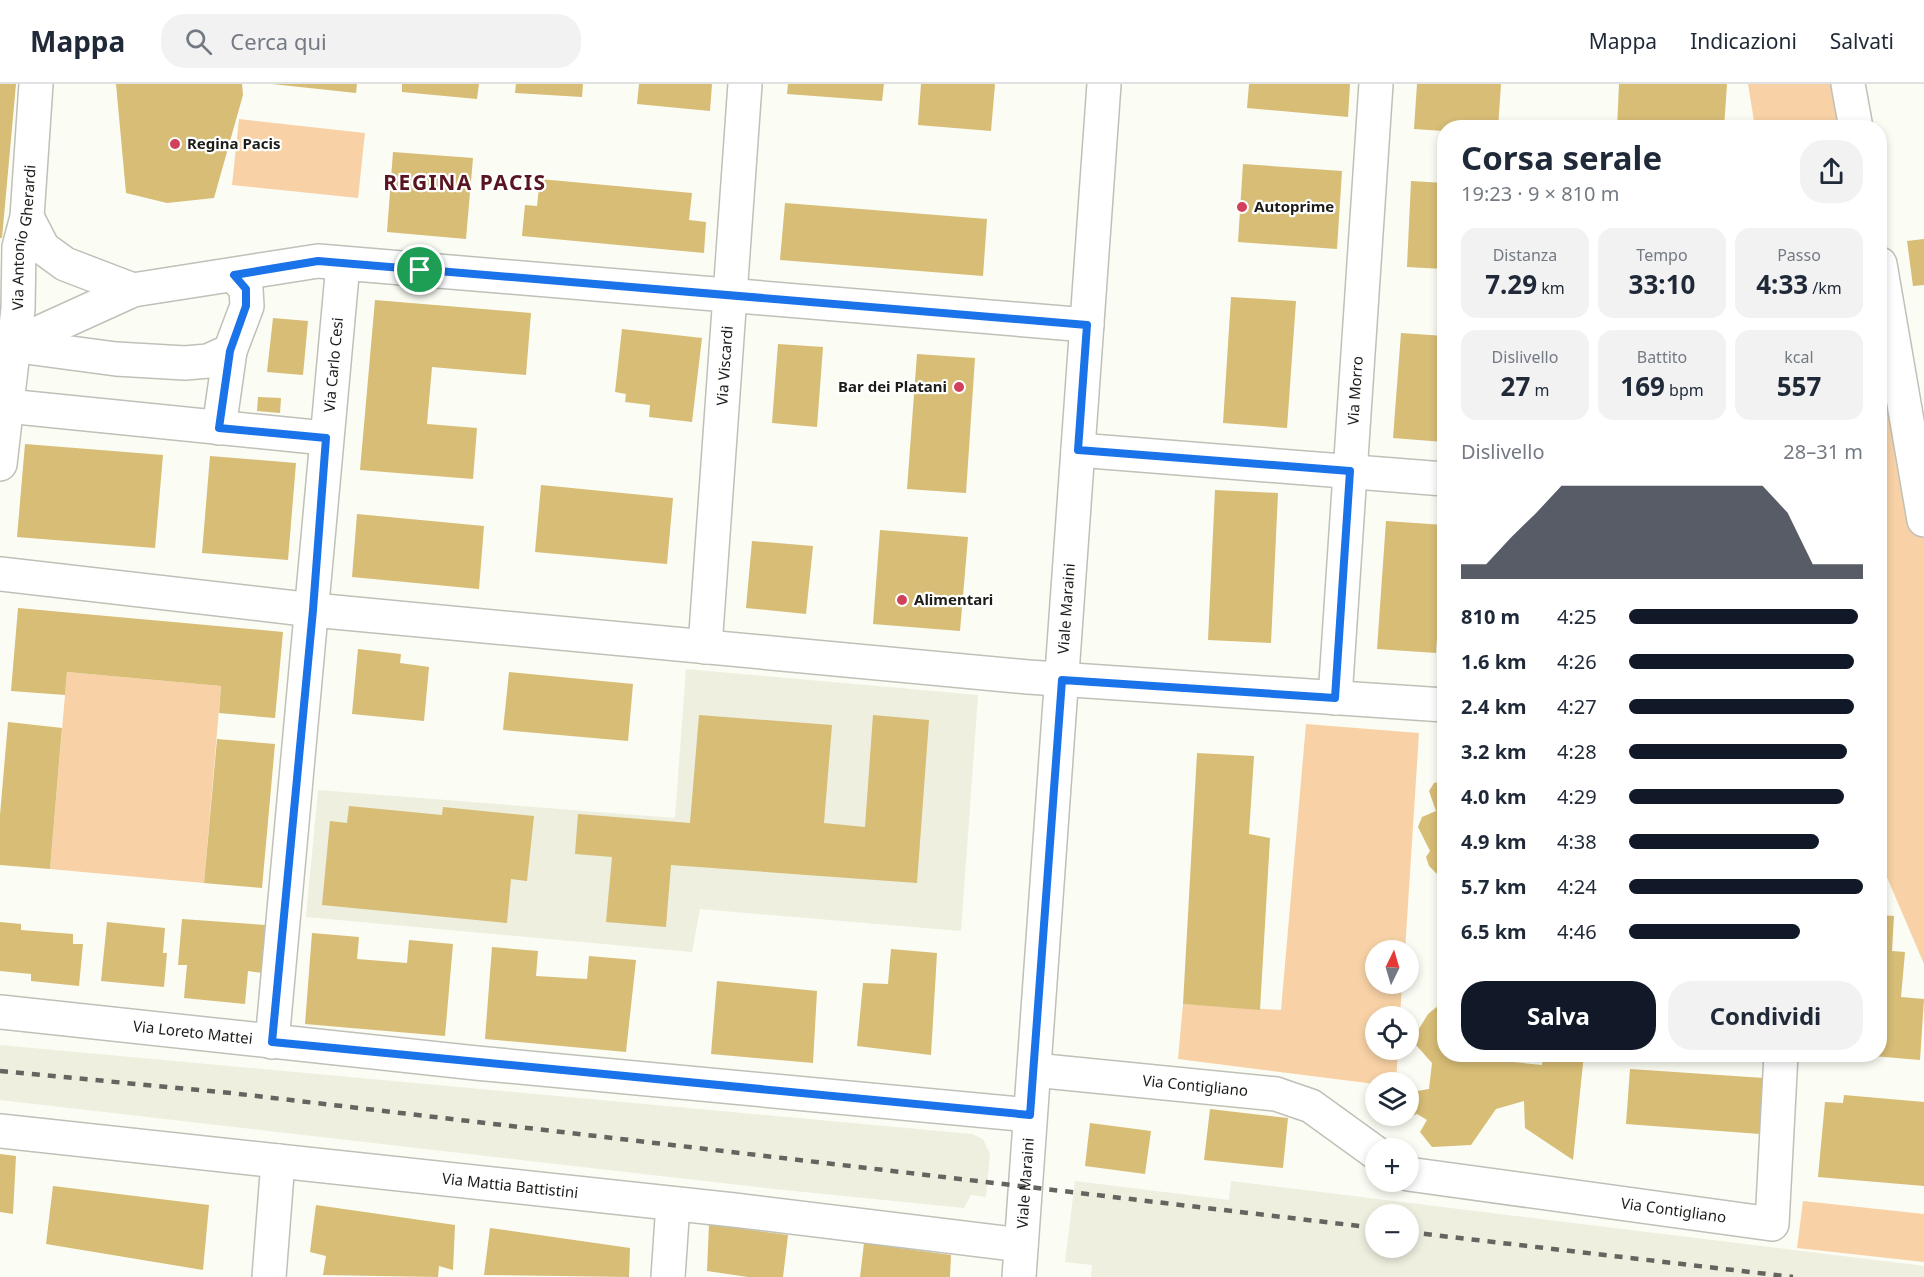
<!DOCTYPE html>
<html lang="it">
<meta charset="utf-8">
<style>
body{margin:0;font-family:"Noto Sans",sans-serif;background:#f2f2f3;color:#1f2937;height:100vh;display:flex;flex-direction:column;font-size:22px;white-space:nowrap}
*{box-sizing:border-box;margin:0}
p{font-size:20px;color:#747a83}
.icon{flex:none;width:33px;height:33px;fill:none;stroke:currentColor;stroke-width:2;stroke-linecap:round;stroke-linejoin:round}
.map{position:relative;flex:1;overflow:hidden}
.sheet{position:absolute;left:1437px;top:36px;width:450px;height:942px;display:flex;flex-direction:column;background:#fff;border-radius:24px;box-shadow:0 3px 9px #0003}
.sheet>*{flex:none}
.needle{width:39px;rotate:5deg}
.buttons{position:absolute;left:1365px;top:856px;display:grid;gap:12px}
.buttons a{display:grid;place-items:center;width:54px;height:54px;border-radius:50%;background:#fff;box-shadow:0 3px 9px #0003;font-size:30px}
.pin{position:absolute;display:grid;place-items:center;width:51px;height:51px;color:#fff;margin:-26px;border:3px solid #fff;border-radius:50%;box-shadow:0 2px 6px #0007}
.round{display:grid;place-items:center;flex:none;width:63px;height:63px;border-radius:24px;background:#f2f2f3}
.summary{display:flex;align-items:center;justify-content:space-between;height:102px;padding:0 24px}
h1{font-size:33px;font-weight:700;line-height:45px}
.stats{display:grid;grid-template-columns:repeat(3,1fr);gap:9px;height:102px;padding:6px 24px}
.stats div{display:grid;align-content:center;border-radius:15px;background:#f2f2f3;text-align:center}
.stats b{font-size:26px;font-weight:700}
.stats small{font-size:16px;font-weight:400}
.stats p{font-size:16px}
.chart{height:168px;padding:12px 24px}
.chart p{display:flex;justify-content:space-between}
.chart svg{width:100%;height:108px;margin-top:6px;fill:#111827;opacity:.7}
.button{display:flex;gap:12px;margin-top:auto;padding:12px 24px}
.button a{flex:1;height:69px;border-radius:24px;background:#111827;color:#fff;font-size:24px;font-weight:700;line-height:69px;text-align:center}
.button a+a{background:#f2f2f3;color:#1f2937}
ul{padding:0 24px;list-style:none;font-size:20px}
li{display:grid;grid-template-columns:96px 72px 1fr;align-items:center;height:45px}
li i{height:15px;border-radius:8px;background:#111827}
header{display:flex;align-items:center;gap:36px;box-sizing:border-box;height:84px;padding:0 30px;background:#fff;border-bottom:2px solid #e0e1e3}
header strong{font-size:28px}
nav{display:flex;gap:33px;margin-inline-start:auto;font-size:21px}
.search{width:420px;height:54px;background:#f2f2f3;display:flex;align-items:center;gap:15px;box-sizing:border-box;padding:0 21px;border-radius:24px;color:#747a83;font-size:22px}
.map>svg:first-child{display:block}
.built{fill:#eeefdf;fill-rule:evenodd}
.green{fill:#f8d2a6}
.building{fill:#d7bd76}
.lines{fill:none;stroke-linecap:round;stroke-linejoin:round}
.minor-casing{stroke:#bfc0b8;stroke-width:36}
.tertiary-casing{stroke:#bfc0b8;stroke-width:36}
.secondary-casing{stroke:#bfc0b8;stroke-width:36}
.minor{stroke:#fff;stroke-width:33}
.tertiary{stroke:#fff;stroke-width:33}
.secondary{stroke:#fff;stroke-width:33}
.rail{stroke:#656560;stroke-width:4.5;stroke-dasharray:8 8;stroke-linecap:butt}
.route-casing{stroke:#fff;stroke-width:12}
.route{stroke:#1a73e8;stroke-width:8}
.poi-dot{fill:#d1415c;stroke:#fffffe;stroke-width:2}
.labels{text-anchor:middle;stroke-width:4.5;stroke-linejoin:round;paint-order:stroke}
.poi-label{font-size:15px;font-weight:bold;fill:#1c1c19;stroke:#fffffe;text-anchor:start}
.street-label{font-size:15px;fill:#1c1c19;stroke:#fffffe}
.district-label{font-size:21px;font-weight:bold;letter-spacing:1.5px;fill:#591422;stroke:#fffffe}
</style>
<header>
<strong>Mappa</strong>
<div class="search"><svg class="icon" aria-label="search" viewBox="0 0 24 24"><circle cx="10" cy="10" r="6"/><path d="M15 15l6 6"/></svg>Cerca qui</div>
<nav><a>Mappa</a><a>Indicazioni</a><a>Salvati</a></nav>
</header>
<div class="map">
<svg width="1924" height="1193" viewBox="0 0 1924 1193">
<rect width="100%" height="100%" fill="#fbfcf3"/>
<path class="built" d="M 686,585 L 978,611 L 961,847 L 700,825 L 692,868 L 306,833 L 318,706 L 675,734 Z
M 0,961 L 972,1050 L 983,1055 L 990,1070 L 986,1113 L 971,1111 L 964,1124 L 774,1105 L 0,1016 Z
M 1075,1097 L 1229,1116 L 1231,1097 L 1924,1182 L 1924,1193 L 1091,1193 L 1092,1181 L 1065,1178 ZM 1376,1131 L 1408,1131 L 1408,1164 L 1376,1164 Z"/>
<path class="green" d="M 1748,0 L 1843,0 L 1851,43 L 1755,43 Z
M 239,35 L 365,49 L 358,114 L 232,101 Z
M 1880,197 L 1924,433 L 1924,880 L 1880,777 Z
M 67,588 L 221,602 L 204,799 L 50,785 Z
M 1306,640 L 1419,649 L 1405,867 L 1376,867 L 1376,900 L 1402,900 L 1400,933 L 1376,933 L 1376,966 L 1398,966 L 1396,999 L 1375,1000 L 1178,975 L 1183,920 L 1281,926 Z
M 1803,1117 L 1924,1130 L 1924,1178 L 1797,1164 Z"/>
<path class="building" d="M 0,0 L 16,0 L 2,154 L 0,154 Z
M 116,0 L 242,0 L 243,11 L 214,114 L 167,119 L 126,109 Z
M 272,0 L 357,0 L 356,9 Z
M 402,0 L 479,0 L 477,15 L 402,8 Z
M 516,0 L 583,0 L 582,13 L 515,9 Z
M 639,0 L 712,0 L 710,27 L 637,20 Z
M 788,0 L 884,0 L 882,17 L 787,10 Z
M 921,0 L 995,0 L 991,47 L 918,41 Z
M 1249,0 L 1350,0 L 1348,33 L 1247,24 Z
M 1417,0 L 1501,0 L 1498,44 L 1444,44 L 1444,47 L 1414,45 Z
M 1619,0 L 1727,0 L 1724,44 L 1617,44 Z
M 393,68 L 473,74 L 466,155 L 387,148 Z
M 1243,80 L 1342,87 L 1337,165 L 1238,158 Z
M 540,95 L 692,109 L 689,136 L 706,138 L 704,169 L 522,152 L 525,121 L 537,122 Z
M 1411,97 L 1444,99 L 1444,185 L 1407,183 Z
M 785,119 L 987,135 L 983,192 L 780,176 Z
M 1924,155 L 1924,201 L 1913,202 L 1907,157 Z
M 1231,213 L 1296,217 L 1287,344 L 1223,339 Z
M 375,216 L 531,229 L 526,291 L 432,283 L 427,340 L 477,344 L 473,395 L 360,386 Z
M 273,234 L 308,237 L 303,291 L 267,288 Z
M 622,245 L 702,254 L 692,338 L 649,333 L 650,321 L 625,318 L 626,310 L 615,308 Z
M 1401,249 L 1444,252 L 1444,358 L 1393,354 Z
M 778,260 L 823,263 L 817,343 L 772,339 Z
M 917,270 L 975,274 L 966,409 L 907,405 Z
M 258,313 L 281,314 L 280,329 L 257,327 Z
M 25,360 L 163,371 L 155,464 L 17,453 Z
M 210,372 L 296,379 L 288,476 L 202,469 Z
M 541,401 L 673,414 L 667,480 L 535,468 Z
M 1215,406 L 1278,409 L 1271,559 L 1208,556 Z
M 357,430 L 484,442 L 479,505 L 352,493 Z
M 1386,437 L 1444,441 L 1436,569 L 1377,565 Z
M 880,446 L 968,453 L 960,547 L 873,540 Z
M 752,457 L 813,462 L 806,530 L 746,524 Z
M 18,524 L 283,548 L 275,634 L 219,629 L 221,602 L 67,588 L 65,611 L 11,607 Z
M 358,565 L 401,570 L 400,579 L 429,583 L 424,637 L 352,630 Z
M 509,588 L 633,600 L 628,657 L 503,646 Z
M 699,631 L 832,641 L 824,739 L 865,743 L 873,631 L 929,636 L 917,799 L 671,781 L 666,843 L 606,838 L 612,773 L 575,770 L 578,730 L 690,739 Z
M 8,638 L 62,644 L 50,785 L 0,781 L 0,731 Z
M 217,655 L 275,660 L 262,804 L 204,799 Z
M 1197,669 L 1254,672 L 1249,750 L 1270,754 L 1260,926 L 1183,920 Z
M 1444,697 L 1444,791 L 1437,790 L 1429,782 L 1426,773 L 1430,767 L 1418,743 L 1422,733 L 1436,727 L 1429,707 L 1434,699 Z
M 349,722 L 442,731 L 443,723 L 534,732 L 527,797 L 511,795 L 507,839 L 322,821 L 330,737 L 347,739 Z
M 1880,831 L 1894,832 L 1892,867 L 1905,868 L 1901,913 L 1924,915 L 1920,976 L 1873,972 L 1880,970 Z
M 182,835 L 265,841 L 262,889 L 248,887 L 245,920 L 184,914 L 187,881 L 178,881 Z
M 0,838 L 21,840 L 21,846 L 73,850 L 73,860 L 83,860 L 79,902 L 31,897 L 31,890 L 0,887 Z
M 107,838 L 165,844 L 163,869 L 167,869 L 164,903 L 101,897 Z
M 312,849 L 359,853 L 357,875 L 407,879 L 409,856 L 453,860 L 445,952 L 305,940 Z
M 492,863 L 538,867 L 536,892 L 587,895 L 589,872 L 636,876 L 626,968 L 485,955 Z
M 891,865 L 937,869 L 931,971 L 857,962 L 863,899 L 888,900 Z
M 717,897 L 817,907 L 813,979 L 711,970 Z
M 1444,917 L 1444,970 L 1500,970 L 1503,977 L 1542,981 L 1543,970 L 1584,970 L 1573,1076 L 1525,1044 L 1524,1017 L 1496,1025 L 1471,1061 L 1432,1063 L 1420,1048 L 1427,1036 L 1417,1030 L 1412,1032 L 1408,1029 L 1408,1014 L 1417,1007 L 1429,1005 L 1432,979 L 1416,961 L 1414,953 L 1428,930 Z
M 1630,985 L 1764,994 L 1760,1050 L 1626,1040 Z
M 1844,1011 L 1924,1018 L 1924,1102 L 1818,1093 L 1825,1018 L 1843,1019 Z
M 1210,1025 L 1288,1034 L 1283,1084 L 1204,1076 Z
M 1090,1039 L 1151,1047 L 1145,1090 L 1085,1082 Z
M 0,1070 L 16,1072 L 13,1130 L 0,1128 Z
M 53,1102 L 209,1121 L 203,1186 L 46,1160 Z
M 316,1121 L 455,1141 L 453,1186 L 439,1182 L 438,1193 L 323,1191 L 326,1172 L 310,1168 Z
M 709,1140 L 788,1151 L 783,1193 L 748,1193 L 707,1187 Z
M 490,1144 L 630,1164 L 629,1193 L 484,1191 Z
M 864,1159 L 951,1171 L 950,1193 L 860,1193 Z"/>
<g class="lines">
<defs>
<g id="minor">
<path d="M 27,133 L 43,164 L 65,180 L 133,206"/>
<path d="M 11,261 L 116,275 L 185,279 L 208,277 L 230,267 L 247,222 L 246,205 L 234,191"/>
<path d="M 12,261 L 133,206 L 318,177 L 1087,241"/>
<path d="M 7,322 L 325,354"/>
<path d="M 219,344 L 230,267"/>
<path d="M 1078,366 L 1444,395"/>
<path id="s1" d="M 0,380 L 18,225 L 19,163 L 27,133 L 36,0"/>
<path d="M 0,490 L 313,526 L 1028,593 L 1444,621"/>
<path id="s2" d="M 705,563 L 745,0"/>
<path id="s3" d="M 1335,614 L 1376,0"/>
<path id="s4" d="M 272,958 L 343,180"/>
<path id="s5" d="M 1034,986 L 1276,1010 L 1311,1022 L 1376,1069"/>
<path id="s6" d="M 0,1047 L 734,1126 L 1021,1161"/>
<path id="s7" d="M 1408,1090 L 1772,1140 L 1781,970"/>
<path d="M 269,1193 L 278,1077"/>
<path d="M 668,1193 L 673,1120"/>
</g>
<g id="tertiary">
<path d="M 1848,0 L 1856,44"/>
<path d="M 1880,180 L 1924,436"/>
<path id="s8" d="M 0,928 L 476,979 L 1030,1031"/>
</g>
<g id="secondary">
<path id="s9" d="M 1019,1193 L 1104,0"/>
</g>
</defs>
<use href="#minor" class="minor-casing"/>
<use href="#tertiary" class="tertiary-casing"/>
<use href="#secondary" class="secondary-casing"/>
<use href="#minor" class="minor"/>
<use href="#tertiary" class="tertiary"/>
<use href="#secondary" class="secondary"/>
<path class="rail" d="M 0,987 L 231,1009 L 1376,1144
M 1408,1148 L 1793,1193"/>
</g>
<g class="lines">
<defs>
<path id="route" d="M 318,177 L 1087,241 L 1078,366 L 1350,387 L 1335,614 L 1062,596 L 1030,1031 L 272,958 L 313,526 L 326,354 L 219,344 L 230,267 L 246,222 L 246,205 L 234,191 Z"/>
</defs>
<use href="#route" class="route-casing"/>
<use href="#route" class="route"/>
</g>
<g class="poi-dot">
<circle cx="175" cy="60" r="6"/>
<circle cx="1242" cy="123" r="6"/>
<circle cx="959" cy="303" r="6"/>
<circle cx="902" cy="516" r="6"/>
</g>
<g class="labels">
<g class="poi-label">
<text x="187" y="65">Regina Pacis</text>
<text x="1254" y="128">Autoprime</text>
<text x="947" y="308" text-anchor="end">Bar dei Platani</text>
<text x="914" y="521">Alimentari</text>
</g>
<g class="street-label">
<text dy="5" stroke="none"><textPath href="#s1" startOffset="228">Via Antonio Gherardi</textPath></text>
<text dy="5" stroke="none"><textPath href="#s4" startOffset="680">Via Carlo Cesi</textPath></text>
<text dy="5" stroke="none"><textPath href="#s2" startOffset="282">Via Viscardi</textPath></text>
<text dy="5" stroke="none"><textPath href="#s3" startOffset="308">Via Morro</textPath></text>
<text dy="5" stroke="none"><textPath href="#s9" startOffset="670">Viale Maraini</textPath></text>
<text dy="5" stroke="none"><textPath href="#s8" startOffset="194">Via Loreto Mattei</textPath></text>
<text dy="5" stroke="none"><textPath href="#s5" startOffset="162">Via Contigliano</textPath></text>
<text dy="5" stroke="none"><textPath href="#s9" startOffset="94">Viale Maraini</textPath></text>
<text dy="5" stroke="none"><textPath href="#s6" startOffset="513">Via Mattia Battistini</textPath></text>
<text dy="5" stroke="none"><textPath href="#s7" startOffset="268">Via Contigliano</textPath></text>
</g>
<g class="district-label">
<text x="465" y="106">REGINA PACIS</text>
</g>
</g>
</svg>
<div class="buttons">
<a><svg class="needle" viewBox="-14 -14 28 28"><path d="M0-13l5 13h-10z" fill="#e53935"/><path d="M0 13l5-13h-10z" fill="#747a83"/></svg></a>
<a><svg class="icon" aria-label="locate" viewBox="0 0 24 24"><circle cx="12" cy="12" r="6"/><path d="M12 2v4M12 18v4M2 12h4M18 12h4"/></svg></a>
<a><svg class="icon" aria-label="layers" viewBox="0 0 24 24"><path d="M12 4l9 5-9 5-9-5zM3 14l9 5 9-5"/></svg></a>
<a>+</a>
<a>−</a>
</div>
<div class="pin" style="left:420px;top:186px;background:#1e9e55"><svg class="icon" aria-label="arrive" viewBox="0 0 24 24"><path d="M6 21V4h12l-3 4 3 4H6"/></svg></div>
<section class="sheet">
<div class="summary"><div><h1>Corsa serale</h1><p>19:23 · 9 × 810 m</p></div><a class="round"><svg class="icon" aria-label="share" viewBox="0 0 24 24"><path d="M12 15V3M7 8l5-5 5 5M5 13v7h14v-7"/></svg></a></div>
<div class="stats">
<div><p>Distanza</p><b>7.29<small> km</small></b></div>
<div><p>Tempo</p><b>33:10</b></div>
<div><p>Passo</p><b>4:33<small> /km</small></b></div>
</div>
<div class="stats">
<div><p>Dislivello</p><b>27<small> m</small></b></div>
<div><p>Battito</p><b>169<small> bpm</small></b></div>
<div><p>kcal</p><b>557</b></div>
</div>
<div class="chart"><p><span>Dislivello</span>28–31 m</p>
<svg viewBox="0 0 160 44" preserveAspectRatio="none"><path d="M0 44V38L10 38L20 27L30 17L40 6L50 6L60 6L70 6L80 6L90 6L100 6L110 6L120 6L130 17L140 38L150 38L160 38V44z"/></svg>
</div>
<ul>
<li><b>810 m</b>4:25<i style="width:98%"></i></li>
<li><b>1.6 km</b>4:26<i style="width:96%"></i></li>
<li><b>2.4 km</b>4:27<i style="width:96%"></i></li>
<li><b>3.2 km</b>4:28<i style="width:93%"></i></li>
<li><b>4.0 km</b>4:29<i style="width:92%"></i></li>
<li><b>4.9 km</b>4:38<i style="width:81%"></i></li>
<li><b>5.7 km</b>4:24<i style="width:100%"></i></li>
<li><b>6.5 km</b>4:46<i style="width:73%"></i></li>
</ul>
<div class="button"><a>Salva</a><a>Condividi</a></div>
</section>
</div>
